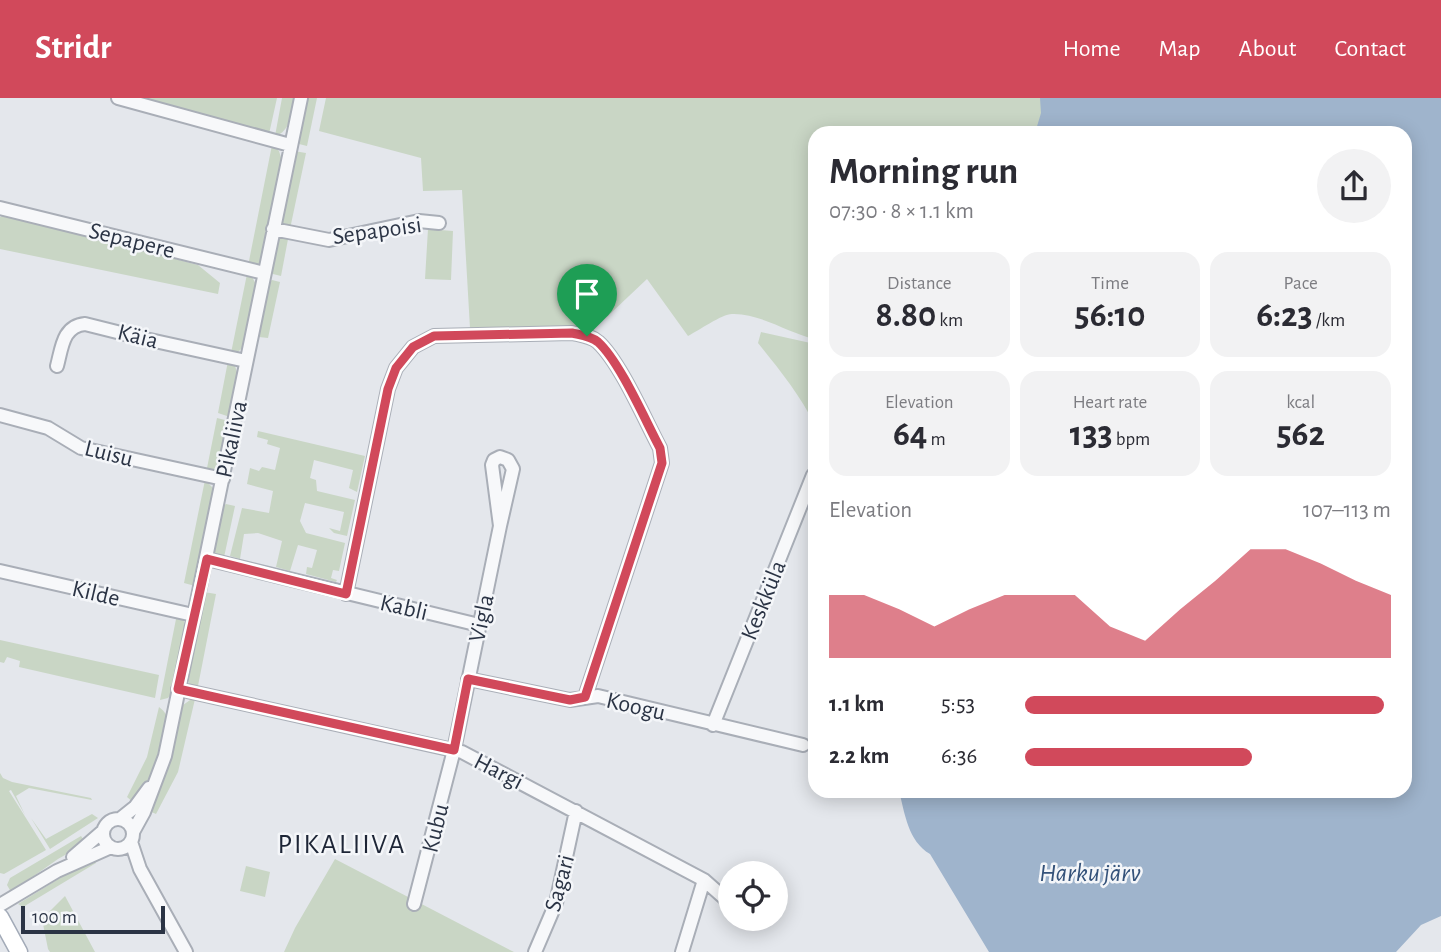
<!DOCTYPE html>
<meta charset="utf-8">
<style>
body{margin:0;font-family:"Alegreya Sans",sans-serif;background:#f2f2f3;color:#2b2b33;height:100vh;display:flex;flex-direction:column;font-size:26px;white-space:nowrap}
*{box-sizing:border-box;margin:0}
p{font-size:23px;color:#7c7c81}
.icon{flex:none;width:38px;height:38px;fill:none;stroke:currentColor;stroke-width:2;stroke-linecap:round;stroke-linejoin:round}
.map{position:relative;flex:1;overflow:hidden}
.details{position:absolute;left:808px;top:28px;width:604px;height:672px;display:flex;flex-direction:column;background:#fff;border-radius:21px;box-shadow:0 4px 18px #0003}
.details>*{flex:none}
.fabs{position:absolute;left:718px;top:763px;display:grid;gap:14px}
.fabs a{display:grid;place-items:center;width:70px;height:70px;border-radius:50%;background:#fff;box-shadow:0 4px 18px #0003;font-size:35px}
.scale{position:absolute;left:21px;bottom:18px;width:144px;box-sizing:border-box;padding-left:7px;border:4px solid #2b3445;border-top:0;font-size:19px;line-height:24px;white-space:nowrap;color:#2b3445;-webkit-text-stroke:5px #f4f6f9;paint-order:stroke}
.pin{position:absolute;display:grid;place-items:center;width:60px;height:60px;color:#fff;margin:-72px -30px;border-radius:50% 50% 50% 0;rotate:-45deg;box-shadow:0 0 7px #0007}
.pin .icon{rotate:45deg}
.round{display:grid;place-items:center;flex:none;width:74px;height:74px;border-radius:37px;background:#f2f2f3}
.headline{display:flex;align-items:center;justify-content:space-between;height:119px;padding:0 21px}
h1{font-size:38px;font-weight:700;line-height:52px}
.stats{display:grid;grid-template-columns:repeat(3,1fr);gap:10px;height:119px;padding:7px 21px}
.stats div{display:grid;align-content:center;border-radius:18px;background:#f2f2f3;text-align:center}
.stats b{font-size:35px;font-weight:700}
.stats small{font-size:19px;font-weight:400}
.stats p{font-size:19px}
.chart{height:196px;padding:14px 21px}
.chart p{display:flex;justify-content:space-between}
.chart svg{width:100%;height:126px;margin-top:7px;fill:#d1495b;opacity:.7}
ul{padding:0 21px;list-style:none;font-size:23px}
li{display:grid;grid-template-columns:112px 84px 1fr;align-items:center;height:52px}
li i{height:18px;border-radius:9px;background:#d1495b}
header{display:flex;align-items:center;gap:42px;box-sizing:border-box;height:98px;padding:0 35px;background:#d1495b;color:#fff}
header strong{font-size:33px}
nav{display:flex;gap:38px;margin-inline-start:auto;font-size:24px}
.map>svg:first-child{display:block}
.green{fill:#c9d6c5}
.water{fill:#9fb4cc}
.lines{fill:none;stroke-linecap:round;stroke-linejoin:round}
.minor-casing{stroke:#a9aeb7;stroke-width:16}
.major-casing{stroke:#a3abb8;stroke-width:19}
.minor{stroke:#f7f8fa;stroke-width:12}
.major{stroke:#fff;stroke-width:16}
.route-casing{stroke:#fff;stroke-width:14}
.route{stroke:#d1495b;stroke-width:9}
.labels{text-anchor:middle;stroke-width:5;stroke-linejoin:round;paint-order:stroke}
.street-label{font-size:24px;fill:#2b3445;stroke:#f4f6f9}
.water-label{font-size:26px;font-style:italic;fill:#34527a;stroke:#f4f6f9}
.quarter-label{font-size:28px;letter-spacing:2px;fill:#1d2536;stroke:#f4f6f9}
</style>
<header>
<strong>Stridr</strong>
<nav><a>Home</a><a>Map</a><a>About</a><a>Contact</a></nav>
</header>
<div class="map">
<svg width="1441" height="854" viewBox="0 0 1441 854">
<rect width="100%" height="100%" fill="#e4e7ec"/>
<path class="green" d="M 143,0 L 277,0 L 269,36 Z
M 282,0 L 294,0 C 291,14 291,34 275,38 Z
M 305,0 L 317,0 L 307,48 L 299,46 L 296,42 Z
M 326,0 L 1071,0 L 1067,35 L 816,35 L 815,241 C 788,235 760,215 732,216 C 722,216 698,233 688,238 L 647,181 L 593,232 L 470,230 L 462,92 L 423,93 L 421,60 L 319,33 Z
M 272,47 L 279,53 L 282,63 L 262,160 L 257,168 L 248,168 Z
M 294,53 L 306,55 L 290,131 L 280,125 Z
M 6,116 L 198,167 L 220,185 L 218,196 L 0,151 L 0,119 Z
M 428,131 L 453,133 L 451,182 L 425,181 Z
M 289,136 L 281,178 L 273,176 L 271,173 L 279,137 Z
M 247,176 L 251,177 L 257,188 L 244,248 L 238,254 L 231,255 Z
M 272,182 L 280,184 L 268,240 L 259,239 L 257,235 L 267,186 Z
M 761,234 L 815,246 L 815,327 C 800,297 779,271 758,245 Z
M 228,263 L 234,265 L 238,277 L 230,319 L 218,315 Z
M 217,320 L 229,323 L 220,365 L 212,375 L 206,375 Z
M 258,333 L 365,358 L 357,394 L 349,390 L 353,372 L 314,362 L 310,380 L 316,382 L 317,393 L 355,402 L 347,438 L 334,435 L 329,430 L 340,433 L 344,414 L 305,405 L 300,423 L 306,435 L 345,445 L 339,473 L 333,472 L 331,480 L 337,482 L 336,484 L 306,476 L 307,469 L 312,470 L 317,452 L 298,447 L 290,473 L 276,469 L 282,443 L 258,435 L 244,436 L 240,461 L 230,458 L 242,410 L 269,415 L 273,393 L 247,386 L 250,370 L 259,373 L 262,369 L 275,372 L 280,350 L 267,346 L 268,342 L 257,339 Z
M 205,382 L 213,390 L 214,397 L 195,488 L 184,485 Z
M 226,406 L 235,408 L 223,464 L 214,457 L 214,449 L 222,409 Z
M 204,494 L 216,496 L 197,593 L 189,586 L 188,580 Z
M 177,516 L 183,521 L 186,529 L 173,594 L 168,600 L 160,602 Z
M 0,542 L 159,577 L 155,600 L 19,569 L 20,563 L 7,559 L 4,565 L 0,564 Z
M 193,600 L 195,601 L 178,674 L 156,716 L 147,712 L 171,659 L 183,607 Z
M 159,609 C 163,612 167,616 168,622 C 169,644 146,688 134,705 L 127,699 L 147,659 Z
M 0,675 L 3,680 L 12,684 L 91,700 L 92,702 L 29,690 L 16,698 L 25,717 L 11,692 L 9,693 L 46,752 L 4,776 L 0,775 Z
M 92,716 L 98,720 L 50,751 L 31,720 L 46,741 Z
M 81,738 L 86,745 L 58,761 L 11,794 L 7,787 L 10,780 Z
M 94,759 L 96,765 L 23,809 L 18,806 Z
M 335,761 L 514,854 L 284,854 L 295,830 Z
M 246,768 L 270,774 L 265,799 L 240,793 Z
M 65,798 L 95,854 L 50,854 L 48,851 L 42,821 Z"/>
<path class="water" d="M 1040,0 L 1441,0 L 1441,818 L 1421,827 L 1396,854 L 989,854 L 930,756 C 908,743 905,716 899,693 L 1405,693 L 1405,35 L 1035,35 L 1041,15 Z"/>
<g class="lines">
<defs>
<path id="minor" d="M 118,0 L 290,47
M 0,110 L 264,175
M 273,131 L 329,142 L 419,123 L 439,125
M 57,268 C 62,249 63,228 85,226 L 141,240 L 246,263
M 0,317 L 48,330 L 81,350 L 223,381
M 207,461 L 479,527
M 0,473 L 193,517
M 346,496 L 388,291 L 396,270 L 413,249 L 434,238 L 572,235 C 581,237 591,238 598,244 C 620,264 645,322 660,350 L 662,365 L 585,599
M 468,581 L 570,602 L 598,598 L 803,647
M 178,591 L 462,654 L 704,782 L 730,805
M 713,627 L 813,377
M 120,721 L 135,709 L 149,690
M103 736a15 15 0 1 1 30 0a15 15 0 1 1-30 0Z
M 133,734 L 144,714 L 165,658 L 301,0
M 131,744 L 140,771 L 186,854
M 73,759 L 103,733
M 414,806 L 454,652 L 500,428 L 492,367 L 494,362 L 500,359 L 508,362 L 513,371 L 500,428
M 0,807 L 57,773 L 111,749
M 746,821 L 756,821
M 535,854 L 556,805 L 576,713
M 682,854 L 704,782"/>
<path id="major" d="M 0,819 L 19,854"/>
</defs>
<use href="#minor" class="minor-casing"/>
<use href="#major" class="major-casing"/>
<use href="#minor" class="minor"/>
<use href="#major" class="major"/>
</g>
<g class="lines">
<defs>
<path id="route" d="M 572,235 C 581,237 591,238 598,244 C 620,264 645,322 660,350 L 662,365 L 585,599 L 570,602 L 468,581 L 454,652 L 178,591 L 207,461 L 346,496 L 388,291 L 396,270 L 413,249 L 434,238 Z"/>
</defs>
<use href="#route" class="route-casing"/>
<use href="#route" class="route"/>
</g>
<g class="labels">
<g class="street-label">
<text transform="translate(377 132) rotate(-8)" y="8">Sepapoisi</text>
<text transform="translate(132 142) rotate(14)" y="8">Sepapere</text>
<text transform="translate(138 238) rotate(14)" y="8">Käia</text>
<text transform="translate(231 341) rotate(-78)" y="8">Pikaliiva</text>
<text transform="translate(109 355) rotate(14)" y="8">Luisu</text>
<text transform="translate(96 495) rotate(13)" y="8">Kilde</text>
<text transform="translate(763 502) rotate(-68)" y="8">Keskküla</text>
<text transform="translate(404 509) rotate(13)" y="8">Kabli</text>
<text transform="translate(481 520) rotate(-78)" y="8">Vigla</text>
<text transform="translate(636 608) rotate(13)" y="8">Koogu</text>
<text transform="translate(499 673) rotate(27)" y="8">Hargi</text>
<text transform="translate(435 730) rotate(-76)" y="8">Kubu</text>
<text transform="translate(559 785) rotate(-75)" y="8">Sagari</text>
</g>
<g class="water-label">
<text x="1090" y="783">Harku järv</text>
</g>
<g class="quarter-label">
<text x="342" y="755">PIKALIIVA</text>
</g>
</g>
</svg>
<div class="fabs">
<a><svg class="icon" aria-label="locate" viewBox="0 0 24 24"><circle cx="12" cy="12" r="6"/><path d="M12 2v4M12 18v4M2 12h4M18 12h4"/></svg></a>
</div>
<div class="scale">100 m</div>
<div class="pin" style="left:587px;top:238px;background:#1e9e55"><svg class="icon" aria-label="arrive" viewBox="0 0 24 24"><path d="M6 21V4h12l-3 4 3 4H6"/></svg></div>
<section class="details">
<div class="headline"><div><h1>Morning run</h1><p>07:30 · 8 × 1.1 km</p></div><a class="round"><svg class="icon" aria-label="share" viewBox="0 0 24 24"><path d="M12 15V3M7 8l5-5 5 5M5 13v7h14v-7"/></svg></a></div>
<div class="stats">
<div><p>Distance</p><b>8.80<small> km</small></b></div>
<div><p>Time</p><b>56:10</b></div>
<div><p>Pace</p><b>6:23<small> /km</small></b></div>
</div>
<div class="stats">
<div><p>Elevation</p><b>64<small> m</small></b></div>
<div><p>Heart rate</p><b>133<small> bpm</small></b></div>
<div><p>kcal</p><b>562</b></div>
</div>
<div class="chart"><p><span>Elevation</span>107–113 m</p>
<svg viewBox="0 0 160 44" preserveAspectRatio="none"><path d="M0 44V22L10 22L20 27L30 33L40 27L50 22L60 22L70 22L80 33L90 38L100 27L110 17L120 6L130 6L140 11L150 17L160 22V44z"/></svg>
</div>
<ul>
<li><b>1.1 km</b>5:53<i style="width:98%"></i></li>
<li><b>2.2 km</b>6:36<i style="width:62%"></i></li>
</ul>
</section>
</div>
